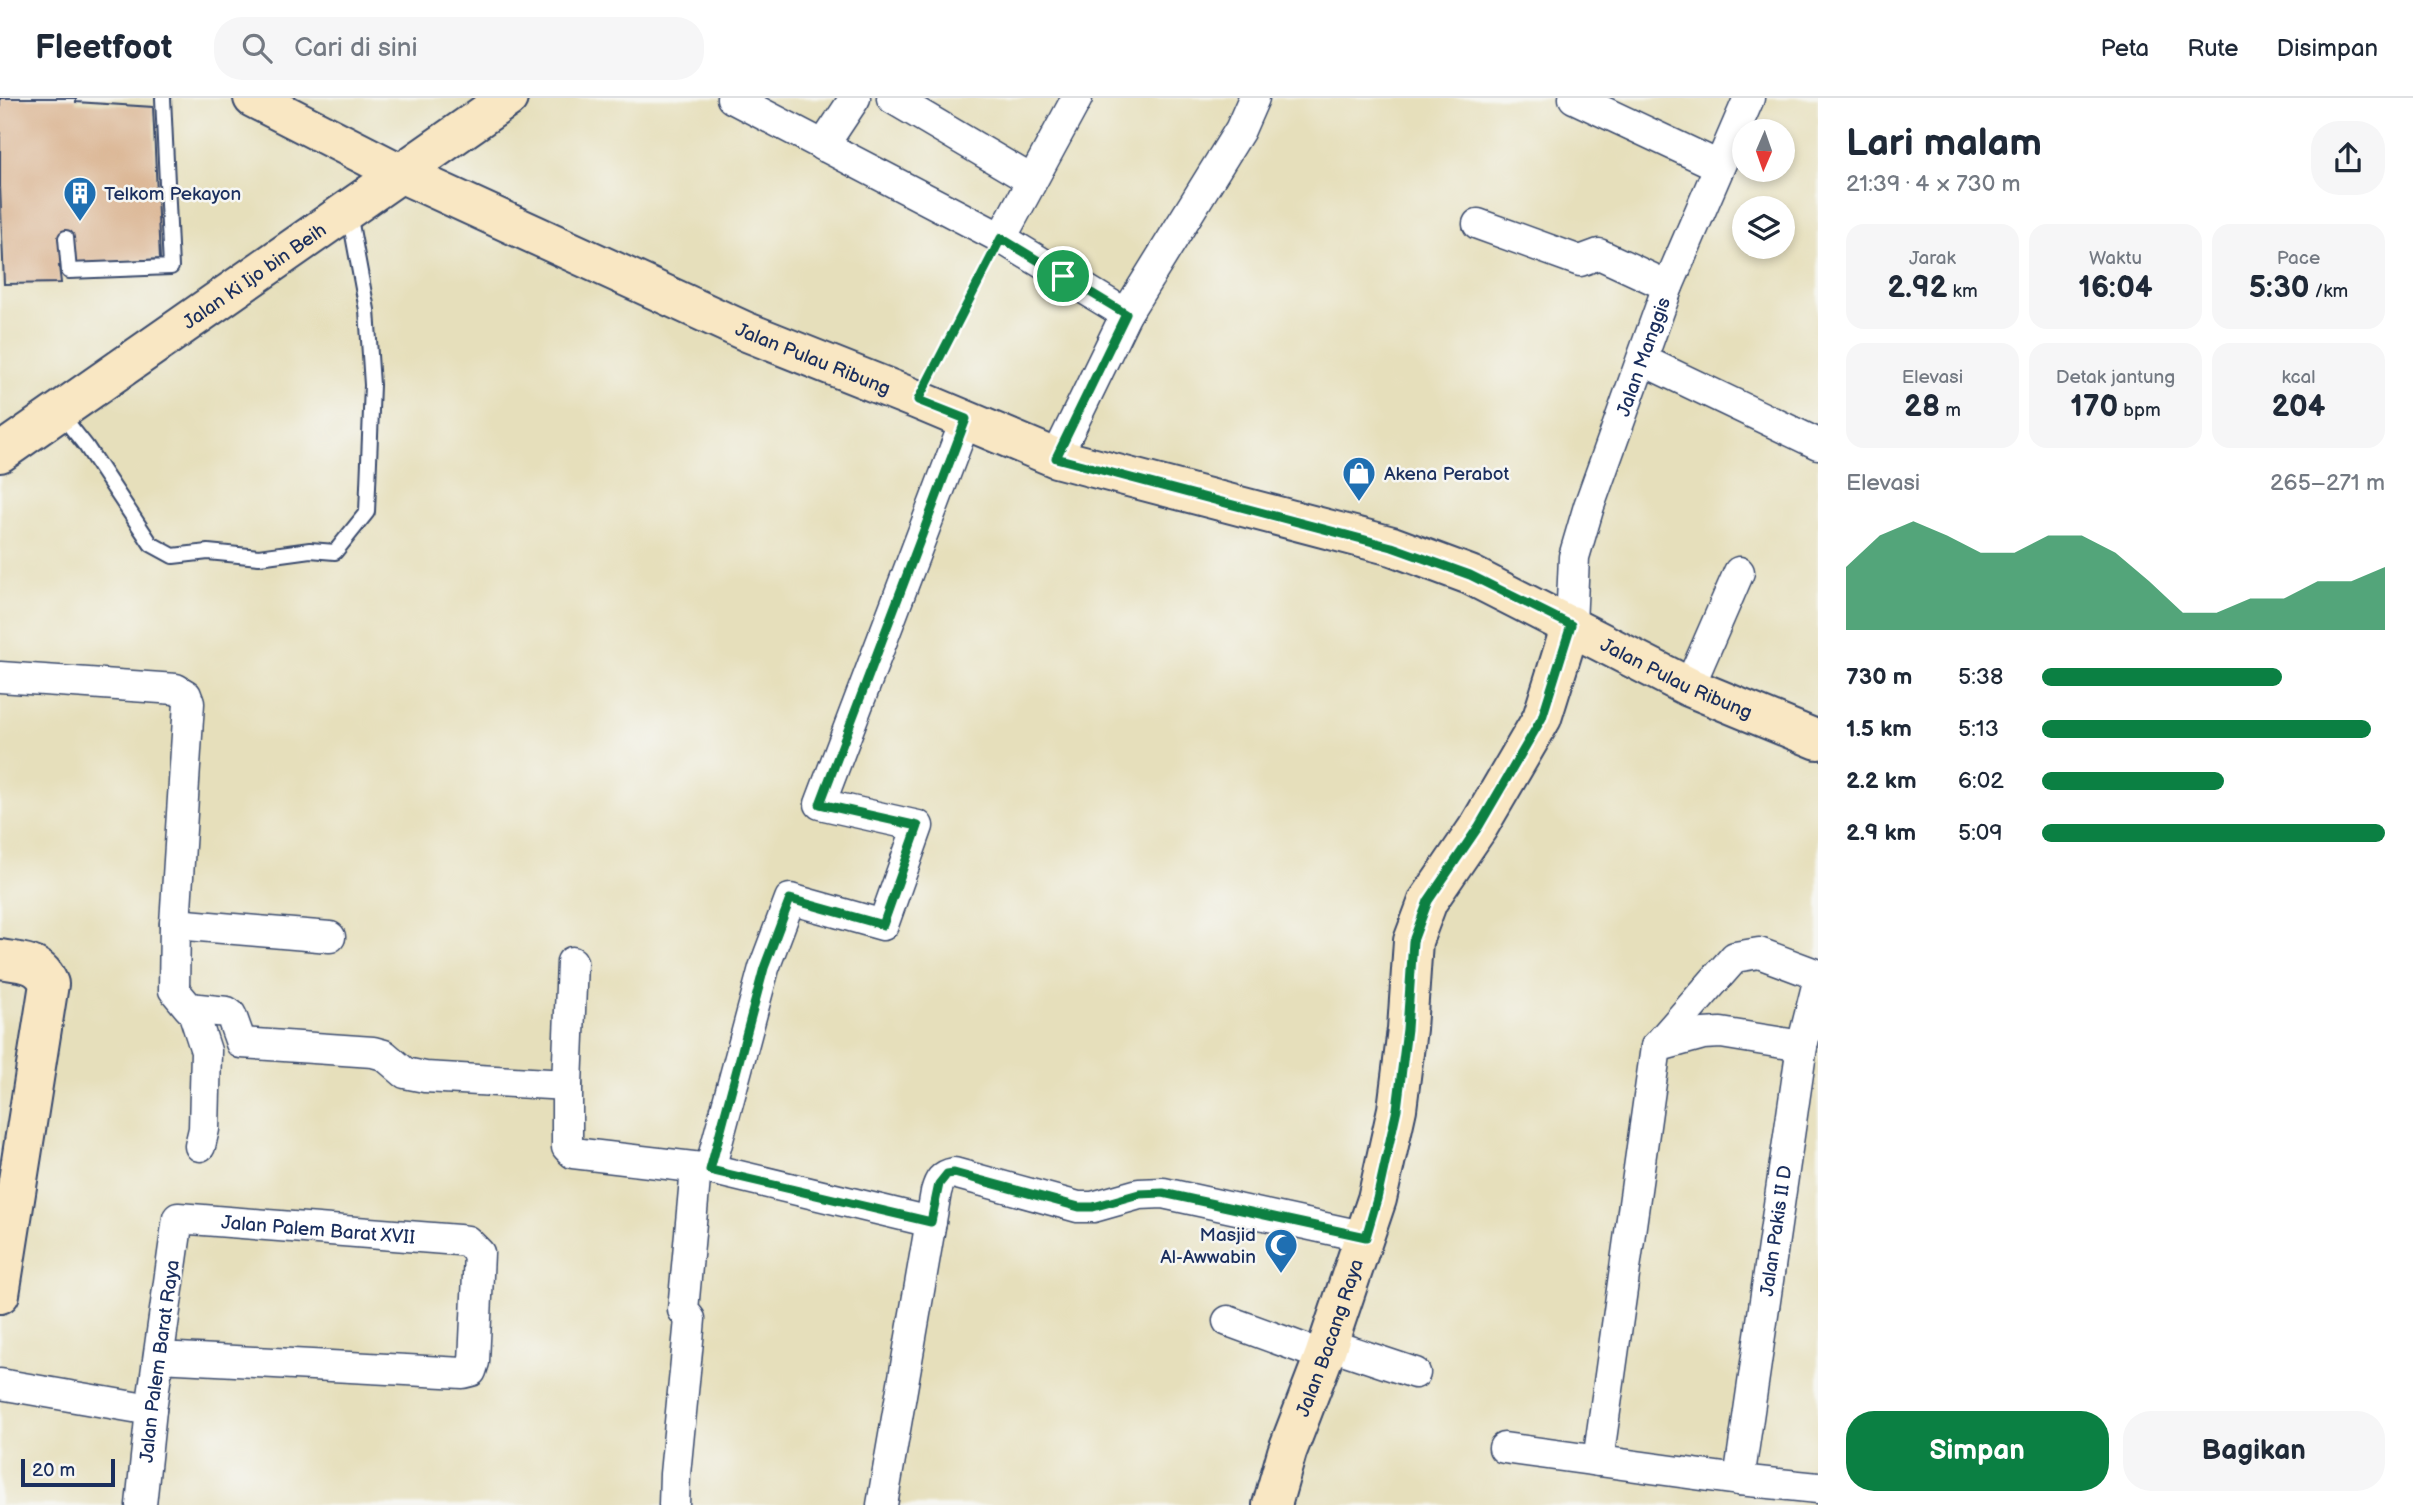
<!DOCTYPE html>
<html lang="id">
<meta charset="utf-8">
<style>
body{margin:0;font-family:"Balsamiq Sans",sans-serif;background:#f6f6f7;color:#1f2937;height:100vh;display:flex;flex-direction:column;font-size:26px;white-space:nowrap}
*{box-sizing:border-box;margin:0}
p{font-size:23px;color:#747a83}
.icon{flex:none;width:38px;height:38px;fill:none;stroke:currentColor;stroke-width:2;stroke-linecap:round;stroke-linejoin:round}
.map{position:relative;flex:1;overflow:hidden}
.side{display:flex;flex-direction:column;background:#fff;width:595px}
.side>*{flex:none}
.needle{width:46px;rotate:182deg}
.fabs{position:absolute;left:1732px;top:21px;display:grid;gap:14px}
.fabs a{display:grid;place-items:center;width:63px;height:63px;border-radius:50%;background:#fff;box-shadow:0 4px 10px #0003;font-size:35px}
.scale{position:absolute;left:21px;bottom:18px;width:94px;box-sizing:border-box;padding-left:7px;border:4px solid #1b2f5e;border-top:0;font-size:19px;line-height:24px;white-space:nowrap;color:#1b2f5e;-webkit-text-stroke:5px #f6f6f2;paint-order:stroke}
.pin{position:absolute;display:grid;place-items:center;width:60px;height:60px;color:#fff;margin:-30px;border:4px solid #fff;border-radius:50%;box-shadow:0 2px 7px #0007}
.round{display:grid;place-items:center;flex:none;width:74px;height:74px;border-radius:28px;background:#f6f6f7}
.head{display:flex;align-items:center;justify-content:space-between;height:119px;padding:0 28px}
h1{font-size:38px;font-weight:800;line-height:52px}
.metrics{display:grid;grid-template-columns:repeat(3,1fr);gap:10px;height:119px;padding:7px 28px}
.metrics div{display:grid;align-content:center;border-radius:18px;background:#f6f6f7;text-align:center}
.metrics b{font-size:30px;font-weight:800}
.metrics small{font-size:19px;font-weight:400}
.metrics p{font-size:19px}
.chart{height:196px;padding:14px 28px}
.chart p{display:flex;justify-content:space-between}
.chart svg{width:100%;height:126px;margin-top:7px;fill:#0b8043;opacity:.7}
.button{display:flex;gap:14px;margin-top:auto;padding:14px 28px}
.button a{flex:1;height:80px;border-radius:28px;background:#0b8043;color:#fff;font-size:28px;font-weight:800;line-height:80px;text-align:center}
.button a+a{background:#f6f6f7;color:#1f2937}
ul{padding:0 28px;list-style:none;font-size:23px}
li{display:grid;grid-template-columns:112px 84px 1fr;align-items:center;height:52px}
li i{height:18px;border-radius:9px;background:#0b8043}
header{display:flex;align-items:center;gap:42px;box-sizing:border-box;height:98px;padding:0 35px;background:#fff;border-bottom:2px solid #e0e1e3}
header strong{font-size:33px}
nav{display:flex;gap:38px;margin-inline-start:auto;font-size:24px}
.search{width:490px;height:63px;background:#f6f6f7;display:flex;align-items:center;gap:18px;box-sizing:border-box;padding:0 24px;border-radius:28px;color:#747a83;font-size:26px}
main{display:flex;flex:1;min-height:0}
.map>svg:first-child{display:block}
.building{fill:#dcb897}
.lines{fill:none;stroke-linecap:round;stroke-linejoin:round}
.lane-casing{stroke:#39496c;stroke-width:18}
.street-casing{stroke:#39496c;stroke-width:33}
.secondary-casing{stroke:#39496c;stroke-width:42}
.path{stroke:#39496c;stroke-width:4.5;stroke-dasharray:5 5;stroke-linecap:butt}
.lane{stroke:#fff;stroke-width:14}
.street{stroke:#fff;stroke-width:30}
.secondary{stroke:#f9e7c3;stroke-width:38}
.route-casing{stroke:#fff;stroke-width:14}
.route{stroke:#0b8043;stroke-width:9}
.labels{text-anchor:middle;stroke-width:5;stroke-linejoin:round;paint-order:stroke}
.poi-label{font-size:19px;fill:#1b2f5e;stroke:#f6f6f2;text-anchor:start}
.street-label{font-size:19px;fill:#1b2f5e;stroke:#f6f6f2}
</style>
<header>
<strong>Fleetfoot</strong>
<div class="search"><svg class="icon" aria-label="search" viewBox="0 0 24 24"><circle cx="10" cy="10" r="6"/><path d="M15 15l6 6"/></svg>Cari di sini</div>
<nav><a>Peta</a><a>Rute</a><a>Disimpan</a></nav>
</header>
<main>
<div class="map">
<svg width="1818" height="1407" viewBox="0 0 1818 1407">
<rect width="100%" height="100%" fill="#f6f6f2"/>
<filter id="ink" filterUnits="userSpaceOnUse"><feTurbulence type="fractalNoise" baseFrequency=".0143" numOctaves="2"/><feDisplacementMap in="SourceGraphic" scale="14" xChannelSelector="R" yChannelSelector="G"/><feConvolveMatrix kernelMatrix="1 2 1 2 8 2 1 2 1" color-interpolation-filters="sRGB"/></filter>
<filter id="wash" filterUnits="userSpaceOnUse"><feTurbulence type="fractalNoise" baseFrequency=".00686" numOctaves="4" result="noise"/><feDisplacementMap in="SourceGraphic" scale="28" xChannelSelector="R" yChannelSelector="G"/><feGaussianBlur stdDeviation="1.57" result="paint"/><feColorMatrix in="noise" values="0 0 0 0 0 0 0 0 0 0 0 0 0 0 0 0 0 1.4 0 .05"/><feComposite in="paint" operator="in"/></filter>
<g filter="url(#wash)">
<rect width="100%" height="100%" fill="#e6dfbb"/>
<g id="blocks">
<path class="building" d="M 0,0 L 76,0 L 76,4 L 153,9 L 160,161 L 59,168 L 61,185 L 4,186 L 0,88 Z"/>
</g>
</g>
<g filter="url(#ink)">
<use href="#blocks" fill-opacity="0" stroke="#39496c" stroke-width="2"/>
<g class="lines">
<defs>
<path id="lane" d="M 66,140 L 69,173 L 171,169 L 163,0
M 59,314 L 86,348 L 151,446 L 173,458 L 208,454 L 259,459 L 310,452 L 335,454 L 367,414 L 372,287 L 367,212 L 349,115"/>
<g id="street">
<path d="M 732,0 L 1001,140 L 1126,216"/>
<path d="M 892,0 L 1031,82"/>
<path d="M 1574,0 L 1719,68"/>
<path d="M 823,48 L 855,0"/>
<path d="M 1478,126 L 1580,163 L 1599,156 L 1668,188"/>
<path d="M 1001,140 L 1077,0"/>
<path d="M 1642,262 L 1818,346"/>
<path d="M 1056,360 L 1126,216 L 1240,32 L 1254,0"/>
<path id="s1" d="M 1571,527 L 1574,459 L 1589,408 L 1668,188 L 1749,0"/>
<path d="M 0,579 L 176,591 L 186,597 L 189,605 L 175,826 L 174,892 L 189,910 L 227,914 L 231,917 L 241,945 L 373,954 L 384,957 L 405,975 L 425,979 L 567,987 L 567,1049 L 573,1055 L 710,1071 L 931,1124"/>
<path d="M 1689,589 L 1739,474"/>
<path d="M 175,826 L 330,839"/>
<path d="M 192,910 L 206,953 L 204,1031 L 200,1048"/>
<path d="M 1656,949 L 1735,859 L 1759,855 L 1818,877"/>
<path d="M 567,987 L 572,864"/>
<path d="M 710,1071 L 764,870 L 790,801 L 883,827 L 918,728 L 820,706 L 966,321"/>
<path d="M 1228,1223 L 1324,1258"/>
<path d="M 1328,1246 L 1415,1275"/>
<path d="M 0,1286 L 151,1312"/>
<path d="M 1504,1350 L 1739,1382 L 1818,1390"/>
<path d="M 1598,1363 L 1656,949 L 1703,936 L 1721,935 L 1802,948"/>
<path id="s2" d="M 1739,1382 L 1802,948 L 1818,884"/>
<path id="s3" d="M 141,1407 L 151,1312 L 178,1120 L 458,1142 L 467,1143 L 479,1155 L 474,1264 L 471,1273 L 463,1275 L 159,1259"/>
<path d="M 674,1407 L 675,1376 L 689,1232 L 690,1221 L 683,1212 L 696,1070"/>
<path d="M 882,1407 L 936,1094 C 939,1083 942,1077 954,1075 L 1078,1109 L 1093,1109 L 1139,1096 L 1163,1095 L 1366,1139"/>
</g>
<g id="secondary">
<path id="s4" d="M 253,0 L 400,75 L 747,234 L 918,302 L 1056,360 L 1392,448 L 1470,477 L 1689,589 L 1818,642"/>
<path id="s5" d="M 0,355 L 508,0"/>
<path d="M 0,861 C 22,865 40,863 49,886 L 0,1196"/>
<path id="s6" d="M 1272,1407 L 1287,1354 L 1324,1258 L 1377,1101 L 1397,1011 L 1407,931 L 1413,843 L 1428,803 L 1479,728 L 1542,620 L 1571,527"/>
</g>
</defs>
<use href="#lane" class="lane-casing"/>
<use href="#street" class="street-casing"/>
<use href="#secondary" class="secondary-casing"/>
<path class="path" d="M 932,273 L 988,165"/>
<use href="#lane" class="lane"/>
<use href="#street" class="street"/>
<use href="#secondary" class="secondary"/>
</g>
</g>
<g class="lines" filter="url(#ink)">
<defs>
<path id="route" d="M 1001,140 L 1126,216 L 1056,360 L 1392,449 L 1470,477 L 1571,527 L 1542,620 L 1479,728 L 1428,803 L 1413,843 L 1407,931 L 1397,1011 L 1377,1101 L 1366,1139 L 1163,1095 L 1139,1096 L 1093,1109 L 1079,1109 L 954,1075 L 947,1076 L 939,1086 L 931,1124 L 710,1072 L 764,870 L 790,801 L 883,827 L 918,728 L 820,706 L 966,321 L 918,302 Z"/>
</defs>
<use href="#route" class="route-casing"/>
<use href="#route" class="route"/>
</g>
<defs>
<symbol id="building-pin" viewBox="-11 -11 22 30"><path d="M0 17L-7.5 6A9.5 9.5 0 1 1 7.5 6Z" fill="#1f6fb2" stroke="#f6f6f2"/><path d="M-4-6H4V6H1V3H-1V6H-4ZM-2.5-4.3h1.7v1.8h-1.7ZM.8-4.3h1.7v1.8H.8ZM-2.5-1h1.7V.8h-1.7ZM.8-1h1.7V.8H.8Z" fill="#fff"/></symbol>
<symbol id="shop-pin" viewBox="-11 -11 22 30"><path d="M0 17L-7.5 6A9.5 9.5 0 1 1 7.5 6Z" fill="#1f6fb2" stroke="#f6f6f2"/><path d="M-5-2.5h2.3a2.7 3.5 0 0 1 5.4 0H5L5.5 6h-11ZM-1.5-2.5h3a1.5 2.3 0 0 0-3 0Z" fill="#fff"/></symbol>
<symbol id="mosque-pin" viewBox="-11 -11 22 30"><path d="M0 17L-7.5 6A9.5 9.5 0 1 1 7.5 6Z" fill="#1f6fb2" stroke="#f6f6f2"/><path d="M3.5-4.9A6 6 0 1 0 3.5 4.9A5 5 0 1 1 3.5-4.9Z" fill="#fff"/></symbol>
</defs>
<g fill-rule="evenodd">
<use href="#building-pin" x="61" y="76" width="38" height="52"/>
<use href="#shop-pin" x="1340" y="356" width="38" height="52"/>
<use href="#mosque-pin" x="1262" y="1128" width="38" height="52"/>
</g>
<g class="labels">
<g class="poi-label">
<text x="104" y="102">Telkom Pekayon</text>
<text x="1384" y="382">Akena Perabot</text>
<text x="1256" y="1143" text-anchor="end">Masjid<tspan x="1256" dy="22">Al-Awwabin</tspan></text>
</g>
<g class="street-label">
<text dy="7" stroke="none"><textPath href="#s5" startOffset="310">Jalan Ki Ijo bin Beih</textPath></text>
<text dy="7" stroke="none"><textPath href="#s4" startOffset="618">Jalan Pulau Ribung</textPath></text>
<text dy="7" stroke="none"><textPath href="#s1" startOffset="280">Jalan Manggis</textPath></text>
<text dy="7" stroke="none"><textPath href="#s4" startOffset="1542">Jalan Pulau Ribung</textPath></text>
<text dy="7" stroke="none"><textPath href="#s3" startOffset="430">Jalan Palem Barat XVII</textPath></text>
<text dy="7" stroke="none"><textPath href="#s2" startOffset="252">Jalan Pakis II D</textPath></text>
<text dy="7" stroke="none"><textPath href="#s6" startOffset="177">Jalan Bacang Raya</textPath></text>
<text dy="7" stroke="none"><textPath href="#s3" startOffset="145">Jalan Palem Barat Raya</textPath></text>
</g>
</g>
</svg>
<div class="fabs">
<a><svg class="needle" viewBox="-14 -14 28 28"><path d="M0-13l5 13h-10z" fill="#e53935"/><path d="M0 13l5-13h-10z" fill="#747a83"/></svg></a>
<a><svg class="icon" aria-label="layers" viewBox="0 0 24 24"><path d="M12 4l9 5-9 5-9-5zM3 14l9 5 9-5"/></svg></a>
</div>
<div class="scale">20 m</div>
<div class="pin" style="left:1063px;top:178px;background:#1e9e55"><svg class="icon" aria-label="arrive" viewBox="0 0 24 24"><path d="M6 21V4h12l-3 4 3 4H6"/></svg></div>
</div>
<section class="side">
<div class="head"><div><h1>Lari malam</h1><p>21:39 · 4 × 730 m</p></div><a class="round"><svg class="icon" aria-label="share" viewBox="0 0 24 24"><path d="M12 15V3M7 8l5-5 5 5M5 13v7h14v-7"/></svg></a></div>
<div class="metrics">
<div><p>Jarak</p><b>2.92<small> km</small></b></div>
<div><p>Waktu</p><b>16:04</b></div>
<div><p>Pace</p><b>5:30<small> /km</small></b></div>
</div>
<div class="metrics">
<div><p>Elevasi</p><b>28<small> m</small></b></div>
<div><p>Detak jantung</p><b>170<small> bpm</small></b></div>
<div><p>kcal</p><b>204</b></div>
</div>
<div class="chart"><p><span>Elevasi</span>265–271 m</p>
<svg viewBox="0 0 160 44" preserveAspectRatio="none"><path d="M0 44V22L10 11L20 6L30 11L40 17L50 17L60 11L70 11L80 17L90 27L100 38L110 38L120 33L130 33L140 27L150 27L160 22V44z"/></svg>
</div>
<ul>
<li><b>730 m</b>5:38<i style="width:70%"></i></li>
<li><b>1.5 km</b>5:13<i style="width:96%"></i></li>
<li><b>2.2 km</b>6:02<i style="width:53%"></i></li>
<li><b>2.9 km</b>5:09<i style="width:100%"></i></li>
</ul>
<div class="button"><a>Simpan</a><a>Bagikan</a></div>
</section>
</main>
